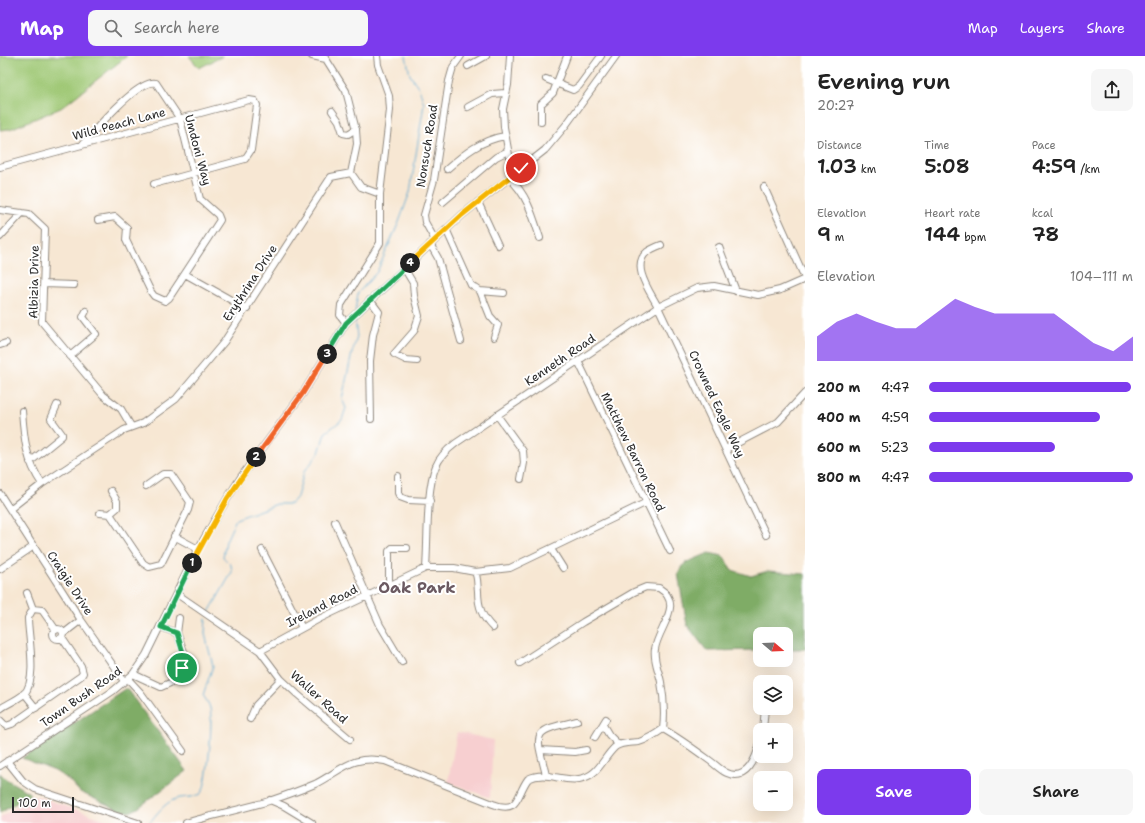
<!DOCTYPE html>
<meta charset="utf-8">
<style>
body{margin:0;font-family:"Shantell Sans",sans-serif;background:#f6f6f6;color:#222;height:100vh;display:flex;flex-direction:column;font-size:15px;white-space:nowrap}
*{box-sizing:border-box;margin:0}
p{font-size:13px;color:#767676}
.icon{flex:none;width:22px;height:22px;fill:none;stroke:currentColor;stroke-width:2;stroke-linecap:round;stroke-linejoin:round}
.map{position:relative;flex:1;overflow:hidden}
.details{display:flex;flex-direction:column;background:#fff;width:340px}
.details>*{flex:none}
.needle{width:26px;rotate:109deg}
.buttons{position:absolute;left:753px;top:571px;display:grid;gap:8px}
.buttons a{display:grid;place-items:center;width:40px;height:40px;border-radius:8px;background:#fff;box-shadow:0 4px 16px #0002;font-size:20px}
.scale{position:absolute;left:12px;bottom:10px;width:62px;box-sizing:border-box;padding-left:4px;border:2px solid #2b2b2b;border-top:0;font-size:11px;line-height:14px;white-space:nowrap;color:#2b2b2b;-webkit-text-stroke:3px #fff;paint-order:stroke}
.pin{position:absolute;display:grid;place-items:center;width:34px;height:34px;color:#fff;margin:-17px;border:2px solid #fff;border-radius:50%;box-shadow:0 1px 4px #0007}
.km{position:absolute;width:20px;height:20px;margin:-10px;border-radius:50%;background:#222;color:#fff;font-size:11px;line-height:20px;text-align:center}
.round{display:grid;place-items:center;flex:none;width:42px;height:42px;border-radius:8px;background:#f6f6f6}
.summary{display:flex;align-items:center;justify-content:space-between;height:68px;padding:0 12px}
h1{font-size:22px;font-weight:600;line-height:30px}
.stats{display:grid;grid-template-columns:repeat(3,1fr);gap:6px;height:68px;padding:4px 12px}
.stats div{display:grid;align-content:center}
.stats b{font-size:20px;font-weight:600}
.stats small{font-size:11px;font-weight:400}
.stats p{font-size:11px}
.chart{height:112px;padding:8px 12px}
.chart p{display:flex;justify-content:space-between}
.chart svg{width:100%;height:72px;margin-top:4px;fill:#7c3aed;opacity:.7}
.button{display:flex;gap:8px;margin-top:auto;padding:8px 12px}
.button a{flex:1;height:46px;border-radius:8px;background:#7c3aed;color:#fff;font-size:16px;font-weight:600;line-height:46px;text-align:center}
.button a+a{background:#f6f6f6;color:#222}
ul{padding:0 12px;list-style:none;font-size:13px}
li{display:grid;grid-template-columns:64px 48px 1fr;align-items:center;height:30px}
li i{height:10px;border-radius:5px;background:#7c3aed}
header{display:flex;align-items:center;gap:24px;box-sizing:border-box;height:56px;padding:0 20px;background:#7c3aed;color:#fff}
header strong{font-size:19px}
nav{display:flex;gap:22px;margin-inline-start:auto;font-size:14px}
.search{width:280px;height:36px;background:#f6f6f6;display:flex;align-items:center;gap:10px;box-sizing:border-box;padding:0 14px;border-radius:8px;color:#767676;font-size:15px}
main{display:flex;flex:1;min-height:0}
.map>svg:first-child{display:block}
.built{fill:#f7cfd0}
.green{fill:#9fc874;stroke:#657a50}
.forest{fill:#7fac66;stroke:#556c48}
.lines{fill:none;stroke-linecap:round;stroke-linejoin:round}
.stream{stroke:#55a5cf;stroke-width:1}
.minor-casing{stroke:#91897f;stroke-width:8}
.minor{stroke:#fff;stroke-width:6}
.split-1-casing{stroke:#fff;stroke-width:8}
.split-2-casing{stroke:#fff;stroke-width:8}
.split-3-casing{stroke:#fff;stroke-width:8}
.split-4-casing{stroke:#fff;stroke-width:8}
.split-5-casing{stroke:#fff;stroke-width:8}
.split-1{stroke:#22a559;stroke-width:5}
.split-2{stroke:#f5b400;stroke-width:5}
.split-3{stroke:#f0652b;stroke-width:5}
.split-4{stroke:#22a559;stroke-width:5}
.split-5{stroke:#f5b400;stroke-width:5}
.labels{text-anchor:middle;stroke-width:4;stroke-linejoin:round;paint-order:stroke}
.street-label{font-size:12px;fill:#2b2b2b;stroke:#fff}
.district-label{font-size:16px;font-weight:bold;fill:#6b5a62;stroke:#fff}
</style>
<header>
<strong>Map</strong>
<div class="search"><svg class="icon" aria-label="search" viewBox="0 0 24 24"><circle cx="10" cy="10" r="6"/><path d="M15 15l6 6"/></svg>Search here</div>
<nav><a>Map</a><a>Layers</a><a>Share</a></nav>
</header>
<main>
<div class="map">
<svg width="805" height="767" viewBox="0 0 805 767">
<rect width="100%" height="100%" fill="#fff"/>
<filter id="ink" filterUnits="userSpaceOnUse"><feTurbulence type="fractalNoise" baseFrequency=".025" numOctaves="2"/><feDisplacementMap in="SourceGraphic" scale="8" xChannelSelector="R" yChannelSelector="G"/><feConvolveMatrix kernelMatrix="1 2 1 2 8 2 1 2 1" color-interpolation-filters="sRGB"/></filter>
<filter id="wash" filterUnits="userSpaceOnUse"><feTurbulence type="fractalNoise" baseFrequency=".012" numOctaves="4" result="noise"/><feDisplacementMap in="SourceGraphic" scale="16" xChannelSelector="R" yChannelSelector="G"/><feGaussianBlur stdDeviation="0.9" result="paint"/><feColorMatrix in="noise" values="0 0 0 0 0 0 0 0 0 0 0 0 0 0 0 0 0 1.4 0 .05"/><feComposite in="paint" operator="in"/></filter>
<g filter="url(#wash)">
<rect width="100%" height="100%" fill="#f7e7d3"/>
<path class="built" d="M 457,676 L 493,684 L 490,742 L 448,726 Z
M 37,740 L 115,767 L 0,767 L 0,762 L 17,750 Z"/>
<path class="green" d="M 0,0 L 127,0 L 61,52 L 10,73 L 0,74 Z
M 189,0 L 223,0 L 199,12 Z"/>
<path class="forest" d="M 709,497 L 723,500 L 732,514 L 751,520 L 768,515 L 805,518 L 805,593 L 786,593 L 786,578 L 760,578 L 760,594 L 707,595 L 687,569 L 678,518 L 685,507 Z
M 126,632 L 187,715 L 138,752 L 130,756 L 119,754 L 80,736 L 69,724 L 55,715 L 22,702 Z
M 0,717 L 6,723 L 31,738 L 0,757 Z"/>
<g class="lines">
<path class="stream" d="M 355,256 L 358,237 L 377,216 L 399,166 L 410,136 L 424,48 L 419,32 L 410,19 L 406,0
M 208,558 L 232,516 L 231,509 L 223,501 L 226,485 L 236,463 L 277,448 L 291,448 L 297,441 L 304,416 L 319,397 L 325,377 L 342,364 L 346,352 L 342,343 L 352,297 L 357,281 L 355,263
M 149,767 C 157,758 164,747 176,743 C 184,740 197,743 202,736 C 208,728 213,663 210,652 C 209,647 205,643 203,639 L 213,610 L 205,578 L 206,562"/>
</g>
</g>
<g filter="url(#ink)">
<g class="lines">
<defs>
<path id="minor" d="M 312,0 L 326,3
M 324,0 L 346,35 L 356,74 L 357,88 L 351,117
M 510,0 L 508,29 L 503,53 L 504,71 L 509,99 L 521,112
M 468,10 L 486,0
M 546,23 L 573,34 L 579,30 L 601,0
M 468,51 L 492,38 L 505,37
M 332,55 L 339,65 L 343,77 L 348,78 L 356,73
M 541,66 L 541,48 L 553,37 L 567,0
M 82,89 C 93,76 139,22 156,27 L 180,63 L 200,143 L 218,159 L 220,164 L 169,242 L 165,245 L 154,240 L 151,236 L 126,184 L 127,172 L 115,161 L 98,164
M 0,111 L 249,44 L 255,45 L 257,49 L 251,94 L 245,103 L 154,128
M 447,113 C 464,98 481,84 505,80
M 509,122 C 527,138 533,160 540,182
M 764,131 L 805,222
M 443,146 L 496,101 L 508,95
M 478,146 L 498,189
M 0,154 L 29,158 L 45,173 L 42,266 L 103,339 L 121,353 L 131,370
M 446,173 L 471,229 L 480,235 L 504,237
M 0,181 L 22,157
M 435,184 L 425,166 L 424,159 L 434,124 L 449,25 L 453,11 L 461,0
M 430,188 L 438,202 L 461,285
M 661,189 C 656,191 651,193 647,196 C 630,210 651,237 658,251 L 766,479
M 719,191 L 736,235
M 404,212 L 413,227 L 414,240 L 419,260 L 414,275 L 394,298 L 406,304 L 417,305
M 185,218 L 247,253
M 44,228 L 74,229
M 480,235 L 490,260 L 498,269 L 494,281
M 370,244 L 379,256 L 373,279 L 370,305 L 371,363
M 346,267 L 340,259 L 341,249 L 380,187 L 380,138 L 390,54 L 389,40 L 378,9 L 377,0
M 0,289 L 6,287
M 70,300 L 96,278 L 83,261 L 86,255
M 578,305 L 670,495
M 22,355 C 24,382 26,405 42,428
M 497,359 L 523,395 L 524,407 L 521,423
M 726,393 L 778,366 L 805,337
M 30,406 L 62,380 L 62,378 L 51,363 L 57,349
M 398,420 L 398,437 L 400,441 L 408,444 L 430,445
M 0,438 L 79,561 L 124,625
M 10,453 L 42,428 L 124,374 L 143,367 L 176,343 L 224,286 L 331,121 L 351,117 L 361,131 L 380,138
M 100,457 L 110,458 L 117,452 L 117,445 L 111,435
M 110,458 L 143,507 L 149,511 L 161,508 L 188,454 L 190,446 L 171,418 L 163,418 L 146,430
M 335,466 L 380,569 L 402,606
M 174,480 L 198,493
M 551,493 L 563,512
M 262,494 L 302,572
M 426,512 C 428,486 426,432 436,410 C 440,400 448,393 456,387 L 658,251 L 697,232 L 706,231 L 714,230 L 758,239 L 780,234 L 805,223
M 0,513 L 34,490
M 475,516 C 478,522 477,528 478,535 C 478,551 482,561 493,572
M 389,528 L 389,495 L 392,492 L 407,492
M 27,537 L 33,553
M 177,538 L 260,595 L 319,563 L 426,512 L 454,512 L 475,516 L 510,512 L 645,447
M 161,571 L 177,577
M53 578a5 5 0 1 1 10 0a5 5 0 1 1-10 0Z
M 63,578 L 81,564
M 260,595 L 281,623 L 297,638 L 350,683
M 520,607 L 583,566 L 634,536 L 646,531 L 659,532 C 685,548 658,572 655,593 C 653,604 659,615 661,626 C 664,642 665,656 663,673 C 679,682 694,693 709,704 C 715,708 720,714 727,717 C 747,726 756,702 760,687
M 133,618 L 161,631 L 170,627 L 177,621 L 184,609 L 184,596 L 177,577 L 179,562
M 128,623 L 141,637 L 183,695
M 24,637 L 36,652
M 0,653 C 7,648 17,644 24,638 C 38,624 28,580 28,562 L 33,553 L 42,554 L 56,574
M 250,663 L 256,649 L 281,623
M 0,664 L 6,670 L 12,668 L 81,620 L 83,617 L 81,610 L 62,582
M 603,669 L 609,679 L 619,689
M 763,674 L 765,652
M 595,681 L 606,663
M 540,694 L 575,696 L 586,694
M 7,705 L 23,725 L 35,733 L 138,767
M 0,710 L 113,635 L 133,618 L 146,599 L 198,493 L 227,443 L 241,421 L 303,337 L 346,267 L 462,159 L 545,94 L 566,69 L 616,0
M 546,719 C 535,674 531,676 577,665
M 270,744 L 284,750 L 312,767
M 186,767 C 213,759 242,753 269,745 C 284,740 301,734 315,728 C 341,715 352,698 385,705 L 493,748 C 520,758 516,739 528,723 C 546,714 561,726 579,723 C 599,720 602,703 615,691 C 621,686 631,687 639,686 C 648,683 656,678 663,673"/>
</defs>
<use href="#minor" class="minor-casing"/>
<use href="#minor" class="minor"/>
</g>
</g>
<g class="lines" filter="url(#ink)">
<defs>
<path id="split-1" d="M 182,612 L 184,600 L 177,577 L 161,571 L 192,507"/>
<path id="split-2" d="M 192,507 L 227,443 L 256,401"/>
<path id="split-3" d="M 256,401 L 303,337 L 327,298"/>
<path id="split-4" d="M 327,298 L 346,267 L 410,207"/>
<path id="split-5" d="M 410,207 L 462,159 L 521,112"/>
</defs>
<use href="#split-1" class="split-1-casing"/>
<use href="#split-2" class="split-2-casing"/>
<use href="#split-3" class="split-3-casing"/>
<use href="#split-4" class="split-4-casing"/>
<use href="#split-5" class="split-5-casing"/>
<use href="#split-1" class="split-1"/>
<use href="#split-2" class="split-2"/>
<use href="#split-3" class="split-3"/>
<use href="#split-4" class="split-4"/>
<use href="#split-5" class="split-5"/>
</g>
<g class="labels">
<g class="street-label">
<text transform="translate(119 68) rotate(-15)" y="4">Wild Peach Lane</text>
<text transform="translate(427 90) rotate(-81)" y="4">Nonsuch Road</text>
<text transform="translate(198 94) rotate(75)" y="4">Umdoni Way</text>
<text transform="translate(34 226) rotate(-89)" y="4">Albizia Drive</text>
<text transform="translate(250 227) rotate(-57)" y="4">Erythrina Drive</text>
<text transform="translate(560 304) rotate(-34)" y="4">Kenneth Road</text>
<text transform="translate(717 348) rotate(65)" y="4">Crowned Eagle Way</text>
<text transform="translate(633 396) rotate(64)" y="4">Matthew Barron Road</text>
<text transform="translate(70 527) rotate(57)" y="4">Craigie Drive</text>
<text transform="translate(322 550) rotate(-27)" y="4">Ireland Road</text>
<text transform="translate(81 641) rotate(-35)" y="4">Town Bush Road</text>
<text transform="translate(319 641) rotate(42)" y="4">Waller Road</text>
</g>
<g class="district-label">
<text x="417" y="537">Oak Park</text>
</g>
</g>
</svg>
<div class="buttons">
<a><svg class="needle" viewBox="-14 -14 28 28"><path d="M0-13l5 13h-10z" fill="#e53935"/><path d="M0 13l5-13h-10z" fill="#767676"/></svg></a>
<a><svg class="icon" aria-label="layers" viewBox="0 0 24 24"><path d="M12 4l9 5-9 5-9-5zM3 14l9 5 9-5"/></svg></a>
<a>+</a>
<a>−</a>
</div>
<div class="scale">100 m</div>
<div class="pin" style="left:182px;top:612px;background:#1e9e55"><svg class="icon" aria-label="arrive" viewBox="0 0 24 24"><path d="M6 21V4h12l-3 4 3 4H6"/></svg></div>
<div class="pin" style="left:521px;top:112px;background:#d93025"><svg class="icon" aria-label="check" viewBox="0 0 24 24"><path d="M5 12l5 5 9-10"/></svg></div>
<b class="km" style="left:192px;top:507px">1</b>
<b class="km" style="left:256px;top:401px">2</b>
<b class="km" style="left:327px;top:298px">3</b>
<b class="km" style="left:410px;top:207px">4</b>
</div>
<section class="details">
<div class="summary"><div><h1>Evening run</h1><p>20:27</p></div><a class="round"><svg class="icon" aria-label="share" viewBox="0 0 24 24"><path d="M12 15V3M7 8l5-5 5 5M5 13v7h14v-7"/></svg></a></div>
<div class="stats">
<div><p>Distance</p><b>1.03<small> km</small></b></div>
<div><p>Time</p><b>5:08</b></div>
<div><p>Pace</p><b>4:59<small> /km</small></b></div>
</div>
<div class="stats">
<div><p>Elevation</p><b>9<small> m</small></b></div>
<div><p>Heart rate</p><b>144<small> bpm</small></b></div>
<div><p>kcal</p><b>78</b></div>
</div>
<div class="chart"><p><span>Elevation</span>104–111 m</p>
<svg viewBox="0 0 160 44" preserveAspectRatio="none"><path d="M0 44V29L10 20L20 15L30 20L40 24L50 24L60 15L70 6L80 11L90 15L100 15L110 15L120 15L130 24L140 33L150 38L160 29V44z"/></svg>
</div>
<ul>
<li><b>200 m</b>4:47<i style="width:99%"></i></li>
<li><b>400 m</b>4:59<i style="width:84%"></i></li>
<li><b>600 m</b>5:23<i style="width:62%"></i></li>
<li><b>800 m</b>4:47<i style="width:100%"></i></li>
</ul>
<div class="button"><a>Save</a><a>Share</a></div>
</section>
</main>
